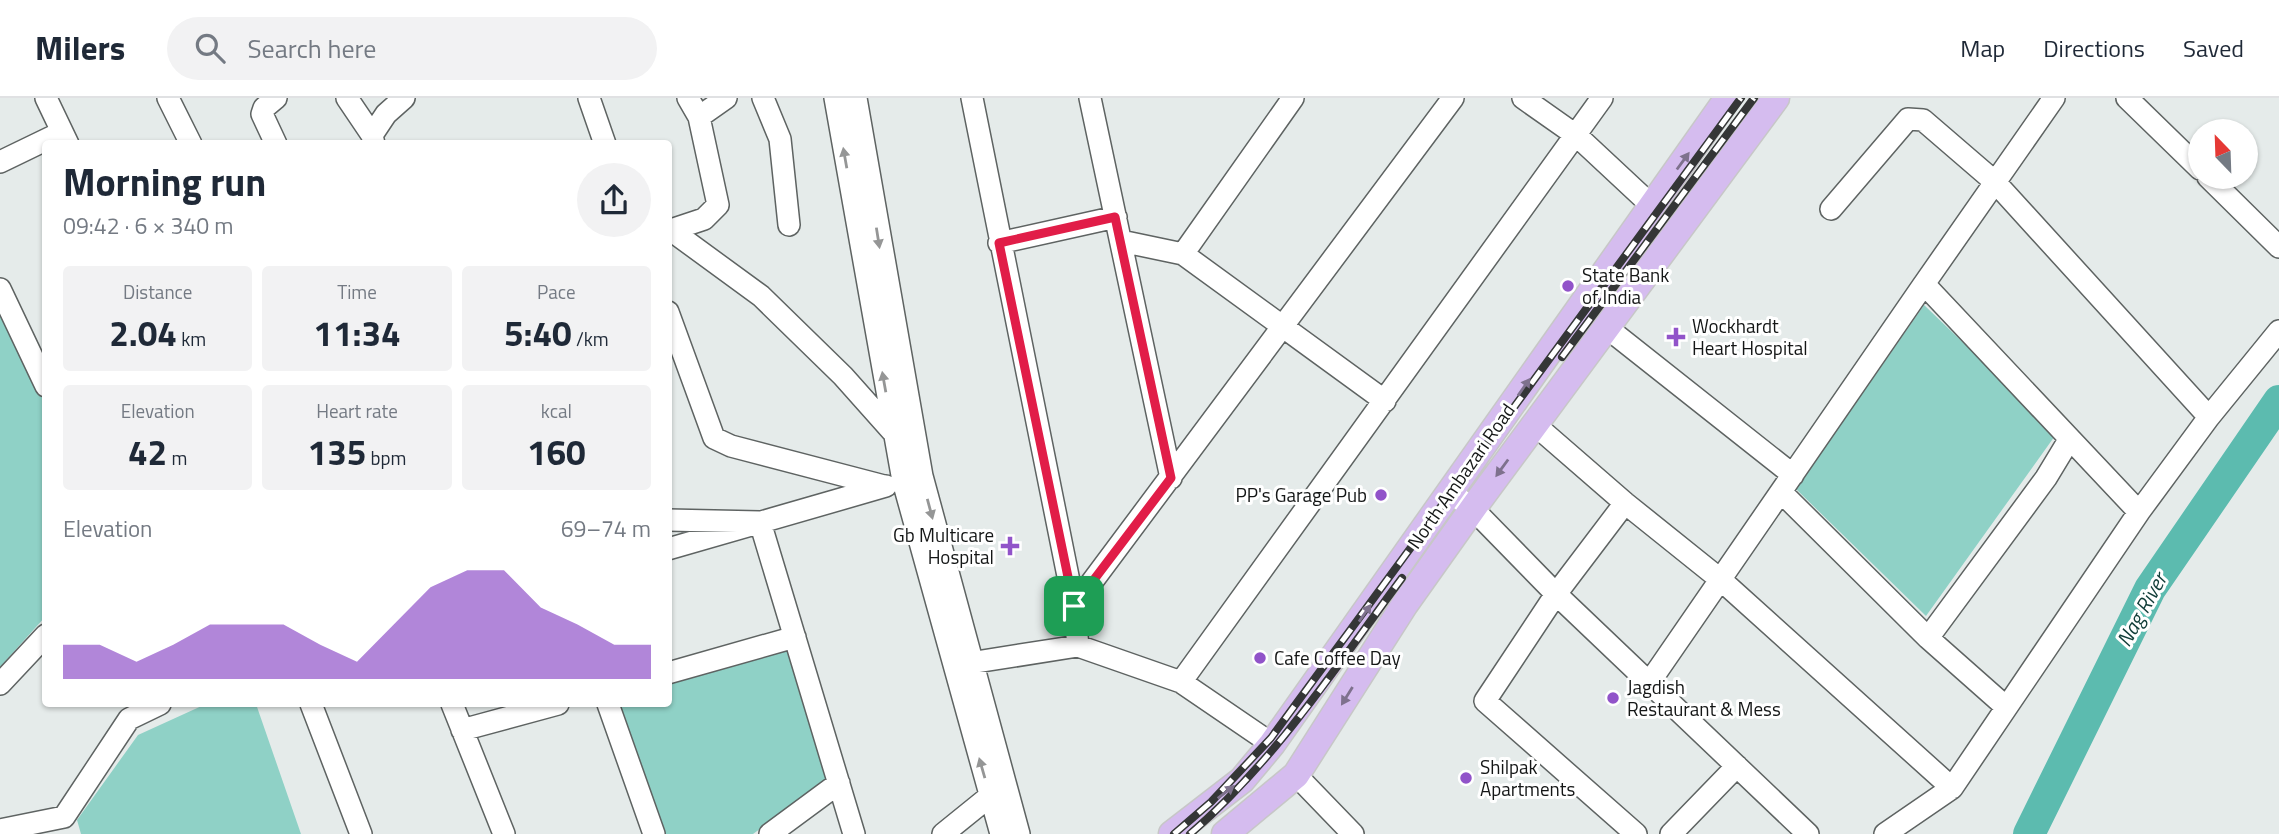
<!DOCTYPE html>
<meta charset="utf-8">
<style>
body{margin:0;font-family:"Titillium Web",sans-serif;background:#f2f2f3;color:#1f2937;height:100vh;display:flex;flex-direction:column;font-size:26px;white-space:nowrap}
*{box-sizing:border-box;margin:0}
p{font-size:23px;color:#747a83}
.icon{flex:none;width:38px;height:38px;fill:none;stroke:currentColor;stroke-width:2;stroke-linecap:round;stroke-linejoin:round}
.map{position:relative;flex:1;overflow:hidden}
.panel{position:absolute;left:42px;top:42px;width:630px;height:567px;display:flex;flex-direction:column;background:#fff;border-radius:7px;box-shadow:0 2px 5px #0004}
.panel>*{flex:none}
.needle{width:46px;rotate:337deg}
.fabs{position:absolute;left:2188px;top:21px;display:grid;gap:14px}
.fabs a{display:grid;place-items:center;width:70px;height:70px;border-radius:50%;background:#fff;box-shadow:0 2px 5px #0004;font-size:35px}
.pin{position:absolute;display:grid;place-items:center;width:60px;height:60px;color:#fff;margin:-30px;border-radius:14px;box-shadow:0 4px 10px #0006}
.round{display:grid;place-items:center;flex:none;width:74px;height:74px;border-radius:37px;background:#f2f2f3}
.summary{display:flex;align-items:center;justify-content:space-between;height:119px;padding:0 21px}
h1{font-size:38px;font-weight:700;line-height:52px}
.metrics{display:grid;grid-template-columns:repeat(3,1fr);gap:10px;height:119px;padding:7px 21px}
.metrics div{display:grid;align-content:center;border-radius:7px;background:#f2f2f3;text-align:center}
.metrics b{font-size:35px;font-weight:700}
.metrics small{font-size:19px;font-weight:400}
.metrics p{font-size:19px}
.chart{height:196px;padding:14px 21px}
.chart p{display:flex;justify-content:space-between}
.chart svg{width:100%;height:126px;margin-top:7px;fill:#9153c9;opacity:.7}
header{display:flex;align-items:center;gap:42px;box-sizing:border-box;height:98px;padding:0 35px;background:#fff;border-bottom:2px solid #e0e1e3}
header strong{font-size:33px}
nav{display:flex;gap:38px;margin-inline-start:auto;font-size:24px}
.search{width:490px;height:63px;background:#f2f2f3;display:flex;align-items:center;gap:18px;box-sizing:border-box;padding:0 24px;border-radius:38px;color:#747a83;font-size:26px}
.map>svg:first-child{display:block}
.green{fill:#8fd1c6}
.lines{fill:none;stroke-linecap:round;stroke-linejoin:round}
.river{stroke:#5cbbaf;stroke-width:32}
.minor-casing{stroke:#5e6362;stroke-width:24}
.major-casing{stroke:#c7c7c7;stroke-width:29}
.minor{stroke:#fff;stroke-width:21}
.major{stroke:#d5bcef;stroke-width:26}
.rail-casing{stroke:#343636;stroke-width:8}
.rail{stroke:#fff;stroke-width:5;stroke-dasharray:16;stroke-linecap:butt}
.oneway{fill:#959696}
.oneway2{fill:#7e718d}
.route-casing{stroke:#fff;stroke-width:14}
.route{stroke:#e11d48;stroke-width:9}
.poi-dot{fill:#9153c9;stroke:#fff;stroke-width:2.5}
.labels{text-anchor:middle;stroke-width:6;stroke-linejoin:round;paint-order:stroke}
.poi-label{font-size:19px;fill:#141616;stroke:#fff;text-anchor:start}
.street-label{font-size:19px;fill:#141616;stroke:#fff}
.water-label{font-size:21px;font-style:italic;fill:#113d38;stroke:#fff}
</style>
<header>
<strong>Milers</strong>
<div class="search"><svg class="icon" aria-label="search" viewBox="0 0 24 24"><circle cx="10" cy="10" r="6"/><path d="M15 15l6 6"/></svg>Search here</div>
<nav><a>Map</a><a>Directions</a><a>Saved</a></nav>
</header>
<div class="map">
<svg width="2279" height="736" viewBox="0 0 2279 736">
<rect width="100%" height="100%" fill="#e5ebea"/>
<path class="green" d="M 1924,207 L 2057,335 L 1926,518 L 1796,391 Z
M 0,213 L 46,306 L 45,519 L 0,569 Z
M 787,550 L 828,681 L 753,736 L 664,736 L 617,606 L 668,606 L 669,581 Z
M 206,606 L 256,606 L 301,736 L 81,736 L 77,722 L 138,637 Z"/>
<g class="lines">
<path class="river" d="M 2029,736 L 2150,491 L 2279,303"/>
<defs>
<path id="minor" d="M 46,0 L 68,46
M 168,0 L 191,46
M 347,0 L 372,37
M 589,0 L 605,46
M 763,0 L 780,41 L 789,127
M 835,0 L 903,383 L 1001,736
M 856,0 L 922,378 L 1019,736
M 972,0 L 1074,508
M 1090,0 L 1171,380
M 1523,0 L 1577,38 L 1651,107
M 2127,0 L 2200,71
M 699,19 L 726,0
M 276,46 L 262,16 L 264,10 L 276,0
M 374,46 L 372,37 L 386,16 L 404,0
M 0,64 L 62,34
M 2208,79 L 2279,149
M 1831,111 L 1908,21 L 1923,22 L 1995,84 L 2209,319 L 2139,414 L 1924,186 L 2054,0
M 668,133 L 704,121 L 718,107 L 699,19 L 688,0
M 672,133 L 761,198 L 843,278 L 892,333
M 1121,143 L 1183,156 L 1385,303
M 999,145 L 1116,119
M 1183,156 L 1293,0
M 0,191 L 46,288
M 668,214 L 714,340 L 731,348 L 884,388
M 1606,229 L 1793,377
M 2209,319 L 2279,233
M 1534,326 L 1625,405 L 1721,482 L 1952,690 L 1885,736
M 1450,394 L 1473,411 L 1556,496 L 1808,736
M 1781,394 L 1928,540
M 1625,405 L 1556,496 L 1485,603 L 1636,736
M 668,422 L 760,424 L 854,736
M 668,451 L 886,388
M 1078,548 L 1074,508 L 1453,0
M 957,567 L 1078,548 L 1181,584 L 1272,646
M 668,575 L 795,539
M 1181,584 L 1602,0
M 1649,585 L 1924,186
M 0,586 L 46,537
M 311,606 L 361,736
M 452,606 L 504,736
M 608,606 L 654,736
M 2006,609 L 1928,540 L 2046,380 L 2069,342
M 462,632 L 558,606
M 1296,677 L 1353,736
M 1952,690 L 2139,414
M 0,732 L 64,719 L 129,621 L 160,606
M 770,736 L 839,685
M 943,736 L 990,698
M 1671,736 L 1737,668"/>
<path id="major" d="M 1172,736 L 1242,682 L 1272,646 L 1728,0
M 1225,736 L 1296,677 L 1405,506 L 1476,406 L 1776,0"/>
</defs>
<use href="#minor" class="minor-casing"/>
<use href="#major" class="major-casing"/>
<use href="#minor" class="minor"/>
<use href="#major" class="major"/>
<defs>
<path id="rail" d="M 1562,259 L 1754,0
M 1174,736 L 1211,704 L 1271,640 L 1741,0
M 1190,736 C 1275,663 1336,569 1402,480"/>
</defs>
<use href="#rail" class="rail-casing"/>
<use href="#rail" class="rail"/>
</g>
<defs><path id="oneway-solid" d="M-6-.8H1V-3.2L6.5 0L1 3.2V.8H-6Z" transform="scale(1.75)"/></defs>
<g class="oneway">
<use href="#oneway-solid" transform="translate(845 60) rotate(-100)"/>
<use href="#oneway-solid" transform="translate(878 140) rotate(81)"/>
<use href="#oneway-solid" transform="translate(884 284) rotate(-100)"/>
<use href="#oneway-solid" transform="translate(930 411) rotate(75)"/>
<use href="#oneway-solid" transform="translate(982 670) rotate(-106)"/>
</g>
<g class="oneway2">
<use href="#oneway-solid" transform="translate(1683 63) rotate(-54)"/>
<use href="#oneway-solid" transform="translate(1524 289) rotate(-55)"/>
<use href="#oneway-solid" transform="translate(1502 370) rotate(126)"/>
<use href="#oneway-solid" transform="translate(1365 515) rotate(-55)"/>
<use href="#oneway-solid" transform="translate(1347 598) rotate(122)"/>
<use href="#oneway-solid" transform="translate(1226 694) rotate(-38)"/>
</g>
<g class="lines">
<defs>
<path id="route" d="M 1115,119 L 1171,380 L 1074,508 L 999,145 Z"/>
</defs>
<use href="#route" class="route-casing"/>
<use href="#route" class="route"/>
</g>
<g class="poi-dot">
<circle cx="1568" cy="188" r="7"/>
<path d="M1672.5 228.5h7v7h7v7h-7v7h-7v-7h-7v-7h7z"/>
<circle cx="1381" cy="397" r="7"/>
<path d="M1006.5 437.5h7v7h7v7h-7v7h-7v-7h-7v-7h7z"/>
<circle cx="1260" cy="560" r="7"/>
<circle cx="1613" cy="600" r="7"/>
<circle cx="1466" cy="680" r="7"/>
</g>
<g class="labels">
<g class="poi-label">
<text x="1582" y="184">State Bank<tspan x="1582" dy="22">of India</tspan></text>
<text x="1692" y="235">Wockhardt<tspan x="1692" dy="22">Heart Hospital</tspan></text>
<text x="1367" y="404" text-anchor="end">PP's Garage Pub</text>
<text x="994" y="444" text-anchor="end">Gb Multicare<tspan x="994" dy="22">Hospital</tspan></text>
<text x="1274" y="567">Cafe Coffee Day</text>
<text x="1627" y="596">Jagdish<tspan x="1627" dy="22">Restaurant &amp; Mess</tspan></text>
<text x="1480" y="676">Shilpak<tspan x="1480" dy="22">Apartments</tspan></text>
</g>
<g class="street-label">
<text transform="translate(1461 378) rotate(-55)" y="7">North Ambazari Road</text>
</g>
<g class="water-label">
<text transform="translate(2142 512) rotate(-61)" y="7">Nag River</text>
</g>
</g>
</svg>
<div class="fabs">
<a><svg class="needle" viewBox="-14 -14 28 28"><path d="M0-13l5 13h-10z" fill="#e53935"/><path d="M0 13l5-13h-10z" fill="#747a83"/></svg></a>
</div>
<div class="pin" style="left:1074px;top:508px;background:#1e9e55"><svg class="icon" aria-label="arrive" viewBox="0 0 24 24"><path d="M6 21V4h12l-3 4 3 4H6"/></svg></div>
<section class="panel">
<div class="summary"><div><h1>Morning run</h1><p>09:42 · 6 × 340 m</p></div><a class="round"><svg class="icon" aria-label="share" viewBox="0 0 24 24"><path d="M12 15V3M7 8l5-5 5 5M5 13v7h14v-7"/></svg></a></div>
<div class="metrics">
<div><p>Distance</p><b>2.04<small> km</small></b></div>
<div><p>Time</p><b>11:34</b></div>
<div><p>Pace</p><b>5:40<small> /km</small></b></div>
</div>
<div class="metrics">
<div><p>Elevation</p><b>42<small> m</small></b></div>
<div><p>Heart rate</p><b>135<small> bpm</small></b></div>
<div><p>kcal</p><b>160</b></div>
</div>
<div class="chart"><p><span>Elevation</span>69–74 m</p>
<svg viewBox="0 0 160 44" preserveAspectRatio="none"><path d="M0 44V32L10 32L20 38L30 32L40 25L50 25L60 25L70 32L80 38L90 25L100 12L110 6L120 6L130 19L140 25L150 32L160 32V44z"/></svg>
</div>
</section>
</div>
